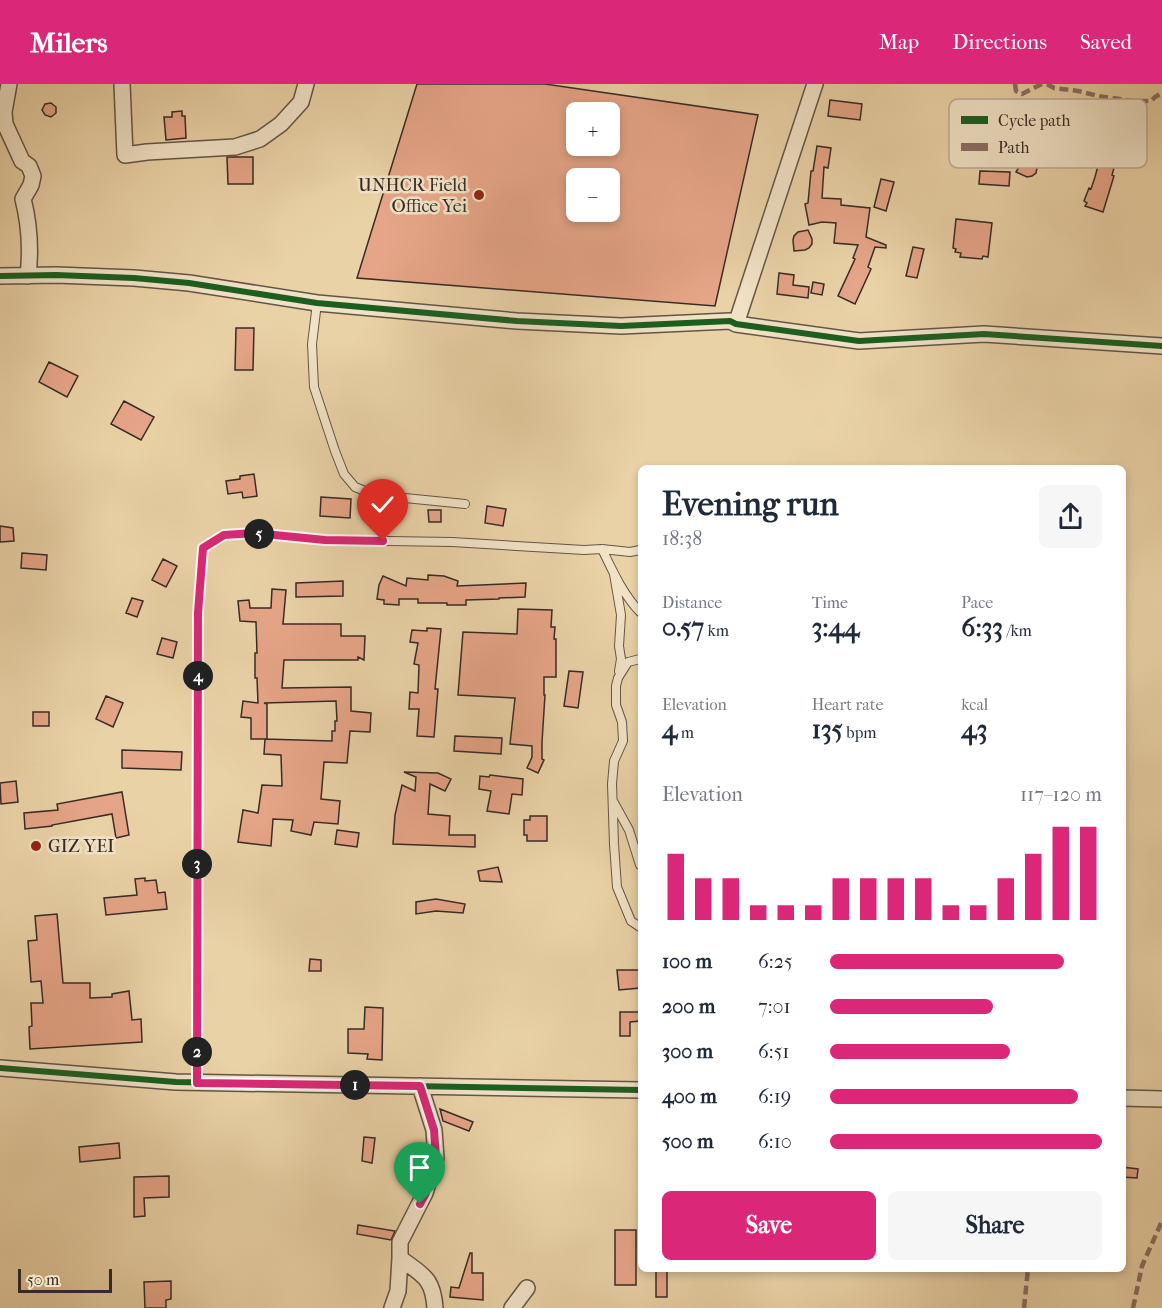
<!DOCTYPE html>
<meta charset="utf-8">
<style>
body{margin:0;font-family:"IM FELL French Canon",serif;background:#f6f6f7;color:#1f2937;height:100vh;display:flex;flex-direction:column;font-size:22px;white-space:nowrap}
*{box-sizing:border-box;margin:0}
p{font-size:20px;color:#747a83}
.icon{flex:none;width:33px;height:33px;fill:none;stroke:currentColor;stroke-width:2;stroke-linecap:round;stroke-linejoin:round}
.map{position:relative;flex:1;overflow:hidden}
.drawer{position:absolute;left:638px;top:381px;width:488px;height:807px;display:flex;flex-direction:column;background:#fff;border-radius:9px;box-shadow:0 3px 9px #0003}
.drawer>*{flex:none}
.tools{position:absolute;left:566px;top:18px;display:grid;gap:12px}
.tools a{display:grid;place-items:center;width:54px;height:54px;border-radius:9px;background:#fff;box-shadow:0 3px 9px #0003;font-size:30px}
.scale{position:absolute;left:18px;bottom:15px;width:94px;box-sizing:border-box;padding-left:6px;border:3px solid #372b26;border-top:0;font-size:16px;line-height:21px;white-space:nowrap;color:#372b26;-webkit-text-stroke:4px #f1e2c6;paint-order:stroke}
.pin{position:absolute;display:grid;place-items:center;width:51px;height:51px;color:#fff;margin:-62px -26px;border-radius:50% 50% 50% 0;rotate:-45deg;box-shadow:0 0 6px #0007}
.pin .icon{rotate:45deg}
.km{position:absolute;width:30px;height:30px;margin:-15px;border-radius:50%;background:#222;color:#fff;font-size:16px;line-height:30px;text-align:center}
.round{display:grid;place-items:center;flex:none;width:63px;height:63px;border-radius:9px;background:#f6f6f7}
.head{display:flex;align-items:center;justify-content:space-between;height:102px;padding:0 24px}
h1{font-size:33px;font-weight:700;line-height:45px}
.stats{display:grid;grid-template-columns:repeat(3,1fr);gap:9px;height:102px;padding:6px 24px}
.stats div{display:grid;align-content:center}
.stats b{font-size:26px;font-weight:700}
.stats small{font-size:16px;font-weight:400}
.stats p{font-size:16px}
.chart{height:168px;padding:12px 24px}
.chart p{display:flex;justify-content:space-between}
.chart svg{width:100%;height:108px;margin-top:6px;stroke:#db2777;stroke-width:6}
.action{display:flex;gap:12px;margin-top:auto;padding:12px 24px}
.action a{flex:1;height:69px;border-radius:9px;background:#db2777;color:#fff;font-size:24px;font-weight:700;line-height:69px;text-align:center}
.action a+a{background:#f6f6f7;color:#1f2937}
ul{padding:0 24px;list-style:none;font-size:20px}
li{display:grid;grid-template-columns:96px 72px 1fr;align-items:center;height:45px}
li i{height:15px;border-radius:8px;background:#db2777}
header{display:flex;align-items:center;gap:36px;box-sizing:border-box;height:84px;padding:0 30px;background:#db2777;color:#fff}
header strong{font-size:28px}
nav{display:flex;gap:33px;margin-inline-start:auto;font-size:21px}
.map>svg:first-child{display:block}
.building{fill:#e6a588;stroke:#372b26;stroke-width:1.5;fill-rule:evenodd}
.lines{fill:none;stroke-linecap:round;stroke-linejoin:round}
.lane-casing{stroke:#645546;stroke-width:10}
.street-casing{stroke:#645546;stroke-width:18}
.lane{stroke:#f1e2c6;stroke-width:8}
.street{stroke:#f1e2c6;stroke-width:15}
.quiet{stroke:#8d6e63;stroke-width:4.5;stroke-dasharray:9 4.5;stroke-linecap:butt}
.cycleway-casing{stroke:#f1e2c6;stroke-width:10}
.cycleway{stroke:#1b5e20;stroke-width:6}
.route-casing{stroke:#fff;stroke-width:12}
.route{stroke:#db2777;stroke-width:8}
.poi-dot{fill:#8f2418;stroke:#f1e2c6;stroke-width:2}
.labels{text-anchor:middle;stroke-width:5;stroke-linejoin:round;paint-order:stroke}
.poi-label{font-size:18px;fill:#372b26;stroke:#f1e2c6;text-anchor:end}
.key{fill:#f1e2c6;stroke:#b9ab96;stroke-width:1.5}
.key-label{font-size:16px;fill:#372b26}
</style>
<header>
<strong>Milers</strong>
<nav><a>Map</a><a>Directions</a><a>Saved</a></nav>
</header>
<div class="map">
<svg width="1162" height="1224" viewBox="0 0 1162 1224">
<rect width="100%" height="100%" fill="#ead2a7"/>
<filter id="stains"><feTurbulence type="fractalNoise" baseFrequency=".00333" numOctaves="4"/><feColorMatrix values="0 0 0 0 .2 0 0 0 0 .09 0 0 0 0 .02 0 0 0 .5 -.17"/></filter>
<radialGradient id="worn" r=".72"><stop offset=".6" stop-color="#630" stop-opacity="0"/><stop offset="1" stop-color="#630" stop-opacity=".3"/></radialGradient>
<path class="building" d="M 417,0 L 545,0 L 758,31 L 715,222 L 357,194 ZM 576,28 L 609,28 L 609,62 L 576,62 ZM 576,94 L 609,94 L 609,128 L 576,128 Z
M 830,16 L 862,20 L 860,36 L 828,32 Z
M 1113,16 L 1123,18 L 1121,32 L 1129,32 L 1127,51 L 1123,51 L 1112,91 L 1114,92 L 1103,128 L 1085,122 L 1087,119 L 1084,117 L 1089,104 L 1091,105 L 1095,93 L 1099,78 L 1096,78 L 1099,70 L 1076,67 L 1075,70 L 1058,69 L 1060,53 L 1077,54 L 1079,32 L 1110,34 Z
M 51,19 L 56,23 L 56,29 L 51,33 L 45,31 L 42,26 L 45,20 Z
M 182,27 L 182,32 L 185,32 L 186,54 L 166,56 L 164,33 L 172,33 L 172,28 Z
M 817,62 L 831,64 L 828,84 L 824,83 L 822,114 L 841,115 L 841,121 L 870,124 L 866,153 L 886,161 L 886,164 L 875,163 L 868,183 L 871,185 L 855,220 L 838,212 L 855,175 L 853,174 L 858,161 L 834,159 L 836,139 L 822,138 L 809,141 L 805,120 L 808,119 L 811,87 L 813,87 Z
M 227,73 L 253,73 L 253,100 L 228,100 Z
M 1027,75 L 1032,76 L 1036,79 L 1037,84 L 1036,89 L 1032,92 L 1027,93 L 1016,88 L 1022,78 Z
M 980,87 L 1010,88 L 1009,102 L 979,100 Z
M 881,95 L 894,98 L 886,127 L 874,123 Z
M 956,135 L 992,139 L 988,173 L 983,172 L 982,175 L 960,173 L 961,169 L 955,168 L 956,165 L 953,164 Z
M 808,146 L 812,155 L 812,160 L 809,164 L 805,166 L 794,167 L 793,156 L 794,152 L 798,148 Z
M 913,163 L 924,165 L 917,194 L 906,192 Z
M 779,189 L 794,191 L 793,201 L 809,203 L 808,214 L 777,210 Z
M 813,198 L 824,200 L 822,211 L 811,209 Z
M 236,244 L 254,244 L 253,286 L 235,286 Z
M 49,278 L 78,292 L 67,313 L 39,298 Z
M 124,317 L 154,333 L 141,356 L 111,340 Z
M 254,390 L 257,412 L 243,414 L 242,408 L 228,410 L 226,397 L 240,395 L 240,392 Z
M 321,413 L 351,415 L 350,434 L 320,432 Z
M 487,422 L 506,425 L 503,442 L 485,439 Z
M 428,426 L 441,426 L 441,438 L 429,438 Z
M 0,442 L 13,444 L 14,457 L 0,458 Z
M 22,469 L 47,471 L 46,486 L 21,484 Z
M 163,475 L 177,482 L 166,503 L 152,496 Z
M 428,491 L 444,492 L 458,497 L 457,502 L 526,499 L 525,513 L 499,514 L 499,515 L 466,516 L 466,521 L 447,521 L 447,519 L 418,519 L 418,515 L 399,515 L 399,521 L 384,520 L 384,516 L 377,515 L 379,501 L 383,492 L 406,502 L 407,494 L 428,496 Z
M 343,497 L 343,512 L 296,513 L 296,499 Z
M 272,505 L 286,506 L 283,540 L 341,540 L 341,552 L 365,552 L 364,576 L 358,573 L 358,576 L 284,576 L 282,604 L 351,603 L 351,627 L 371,629 L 370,648 L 350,647 L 347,679 L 324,678 L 321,715 L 340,717 L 338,740 L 314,738 L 311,751 L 291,747 L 293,736 L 273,735 L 271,762 L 238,758 L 243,726 L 258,729 L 262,701 L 282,702 L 281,671 L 264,670 L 265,655 L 332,657 L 332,647 L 335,647 L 335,637 L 337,637 L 336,617 L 264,619 L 267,620 L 267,655 L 251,655 L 251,634 L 241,633 L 243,617 L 258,619 L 257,594 L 255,594 L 255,569 L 257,569 L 256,538 L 240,537 L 238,517 L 249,516 L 250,524 L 271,524 Z
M 132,514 L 143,517 L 137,533 L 126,529 Z
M 518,525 L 552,526 L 551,543 L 555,543 L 554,555 L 556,555 L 556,593 L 544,593 L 544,611 L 545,611 L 542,658 L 542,675 L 544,676 L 538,689 L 527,684 L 532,673 L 532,662 L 510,660 L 515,614 L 458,611 L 463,548 L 517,550 Z
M 427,544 L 441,545 L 435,605 L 438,605 L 434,653 L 417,652 L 419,625 L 409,625 L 410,608 L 418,609 L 419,581 L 414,580 L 418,559 L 410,558 L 412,546 L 427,547 Z
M 162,554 L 177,558 L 173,574 L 157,570 Z
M 569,587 L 583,588 L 578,624 L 564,622 Z
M 106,612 L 123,619 L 113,643 L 96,635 Z
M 33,628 L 49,628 L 49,642 L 33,642 Z
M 455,652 L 502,654 L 501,670 L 454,667 Z
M 122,666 L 182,668 L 181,686 L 122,684 Z
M 404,688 L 438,689 L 451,695 L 445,707 L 430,700 L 428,730 L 450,732 L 449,751 L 475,751 L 475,763 L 393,760 L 395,731 L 402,701 L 415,707 L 416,693 Z
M 490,691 L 523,695 L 522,711 L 512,710 L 509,730 L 487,727 L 491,707 L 479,705 L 480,692 L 489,693 Z
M 16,697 L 18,718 L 1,720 L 0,699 Z
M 122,708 L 129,751 L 116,754 L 112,730 L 52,741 L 52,742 L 25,745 L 24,729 L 58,726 L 57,720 Z
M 530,732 L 547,732 L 547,757 L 527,757 L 527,751 L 524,751 L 524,736 L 530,736 Z
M 337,746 L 359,749 L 357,763 L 335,760 Z
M 498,783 L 502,798 L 480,797 L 478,787 Z
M 145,794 L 145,797 L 156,796 L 158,809 L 165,808 L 167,825 L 106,831 L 104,814 L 137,811 L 135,795 Z
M 436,815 L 465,820 L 463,829 L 436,827 L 416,830 L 416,818 Z
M 57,830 L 63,899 L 90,899 L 90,914 L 112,913 L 112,910 L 129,907 L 132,936 L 141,935 L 142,958 L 30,965 L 29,943 L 32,942 L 31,919 L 43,919 L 41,897 L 31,898 L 28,857 L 37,856 L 35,832 Z
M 310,875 L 321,876 L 321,887 L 309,887 Z
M 617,886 L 639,886 L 640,904 L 619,906 Z
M 365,923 L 383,924 L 382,976 L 367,975 L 368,970 L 348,969 L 348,945 L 364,945 Z
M 620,928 L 640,928 L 640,937 L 630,938 L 630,952 L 620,952 Z
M 440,1025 L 473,1038 L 469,1047 L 443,1037 Z
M 364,1053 L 375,1054 L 372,1079 L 362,1077 Z
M 119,1059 L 120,1074 L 80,1078 L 79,1063 Z
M 1122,1083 L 1138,1085 L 1137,1094 L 1122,1093 Z
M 169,1092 L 169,1113 L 144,1114 L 145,1132 L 134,1133 L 134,1093 Z
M 358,1141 L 395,1147 L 391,1156 L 357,1150 Z
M 615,1146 L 636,1146 L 636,1201 L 615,1201 Z
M 470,1169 L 472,1169 L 472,1189 L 483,1189 L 483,1216 L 450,1213 L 451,1203 L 459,1204 Z
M 656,1185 L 667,1185 L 667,1213 L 656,1213 Z
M 171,1197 L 171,1215 L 166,1216 L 166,1224 L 145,1224 L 144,1198 Z"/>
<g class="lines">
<defs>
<path id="lane" d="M 317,219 L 312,260 L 314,303 L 335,367 L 344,390 L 355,403 L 370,409 L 385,412 L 465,420
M 602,465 C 613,488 623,510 640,528
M 614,490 L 621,531 L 619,562 L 621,575 L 619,587
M 613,717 L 629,746 L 640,781
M 640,843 L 631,837 L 617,803 L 614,760 L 612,700 L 614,677 L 623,657 L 622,638 L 616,621 L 616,602 L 618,594 L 628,578 L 640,575
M 197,999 L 198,529 L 203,464 L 224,451 L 254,449 L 325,456 L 452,458 L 584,466 L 602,465 L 630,468 L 640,466"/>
<path id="street" d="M 9,0 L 4,28 L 5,40 L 22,77 L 29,82 L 33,92 L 31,101 L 23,115 C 30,142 31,165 28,192
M 122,0 L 125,71 L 147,68 L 235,63 L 260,55 L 281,40 L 301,18 L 306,0
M 0,192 L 56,191 L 134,194 L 189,199 L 317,219 L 517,237 L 621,242 L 730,237 L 736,240 L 859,257 L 984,250 L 1162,262
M 736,240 L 815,0
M 0,984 L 176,998 L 640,1006
M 420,1002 L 434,1046 L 436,1074 L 425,1109 L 400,1158 L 400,1174 C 422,1191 433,1193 435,1224
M 1122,1014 L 1162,1015
M 392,1224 L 398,1207 L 400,1174
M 512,1224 L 527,1204"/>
</defs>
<use href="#lane" class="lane-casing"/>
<use href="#street" class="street-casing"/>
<use href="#lane" class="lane"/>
<use href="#street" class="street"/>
<path class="quiet" d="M 1015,0 L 1016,7 L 1022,10 L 1042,0
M 1047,0 L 1054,4 L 1078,7 L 1098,12 L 1134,17 L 1151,17 L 1155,13 L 1162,9
M 1024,1224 L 1028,1185
M 1133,1224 L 1142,1182 L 1162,1137"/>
<defs>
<path id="cycleway" d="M 0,192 L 56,191 L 134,194 L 189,199 L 317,219 L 517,237 L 621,242 L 730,237 L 736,240 L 859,257 L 984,250 L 1162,262
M 0,984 L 176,998 L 640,1006"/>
</defs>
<use href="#cycleway" class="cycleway-casing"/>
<use href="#cycleway" class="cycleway"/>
</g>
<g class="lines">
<defs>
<path id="route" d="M 383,457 L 325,456 L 254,449 L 224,451 L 203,464 L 198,529 L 197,999 L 420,1002 L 434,1046 L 436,1074 L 426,1109 L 420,1120"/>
</defs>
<use href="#route" class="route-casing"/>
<use href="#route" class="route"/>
</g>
<g class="poi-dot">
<circle cx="479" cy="111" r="6"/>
<circle cx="36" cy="762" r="6"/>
</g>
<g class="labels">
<g class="poi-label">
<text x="467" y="107">UNHCR Field<tspan x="467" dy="21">Office Yei</tspan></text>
<text x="48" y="768" text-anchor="start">GIZ YEI</text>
</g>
</g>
<rect x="949" y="15" width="198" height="69" rx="9" class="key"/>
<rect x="961" y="32" width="27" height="8" fill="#1b5e20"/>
<rect x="961" y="59" width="27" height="8" fill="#8d6e63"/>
<g class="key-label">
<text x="998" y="42">Cycle path</text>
<text x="998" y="69">Path</text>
</g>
<rect width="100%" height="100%" filter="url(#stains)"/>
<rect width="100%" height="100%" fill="url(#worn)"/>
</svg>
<div class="tools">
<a>+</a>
<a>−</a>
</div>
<div class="scale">50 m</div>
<div class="pin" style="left:420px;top:1120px;background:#1e9e55"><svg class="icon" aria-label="arrive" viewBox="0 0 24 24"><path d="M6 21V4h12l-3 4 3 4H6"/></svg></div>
<div class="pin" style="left:383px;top:457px;background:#d93025"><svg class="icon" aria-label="check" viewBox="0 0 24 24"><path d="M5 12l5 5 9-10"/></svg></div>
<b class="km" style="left:355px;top:1001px">1</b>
<b class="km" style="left:197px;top:968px">2</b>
<b class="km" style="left:197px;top:780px">3</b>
<b class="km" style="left:198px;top:592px">4</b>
<b class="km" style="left:259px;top:450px">5</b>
<section class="drawer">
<div class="head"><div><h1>Evening run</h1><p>18:38</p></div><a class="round"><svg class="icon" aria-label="share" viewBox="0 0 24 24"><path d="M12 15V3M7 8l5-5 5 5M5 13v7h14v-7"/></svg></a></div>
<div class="stats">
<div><p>Distance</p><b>0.57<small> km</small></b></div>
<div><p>Time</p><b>3:44</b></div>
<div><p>Pace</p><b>6:33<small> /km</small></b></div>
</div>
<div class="stats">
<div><p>Elevation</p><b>4<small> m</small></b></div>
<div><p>Heart rate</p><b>135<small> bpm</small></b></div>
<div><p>kcal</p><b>43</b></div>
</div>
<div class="chart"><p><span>Elevation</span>117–120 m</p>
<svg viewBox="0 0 160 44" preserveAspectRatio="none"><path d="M5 44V17M15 44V27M25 44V27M35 44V38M45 44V38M55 44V38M65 44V27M75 44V27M85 44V27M95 44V27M105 44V38M115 44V38M125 44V27M135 44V17M145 44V6M155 44V6"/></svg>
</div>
<ul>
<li><b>100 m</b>6:25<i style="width:86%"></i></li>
<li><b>200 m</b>7:01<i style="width:60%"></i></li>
<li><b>300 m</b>6:51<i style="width:66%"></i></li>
<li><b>400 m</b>6:19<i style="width:91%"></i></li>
<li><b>500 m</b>6:10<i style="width:100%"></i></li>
</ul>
<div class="action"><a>Save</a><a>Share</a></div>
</section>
</div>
